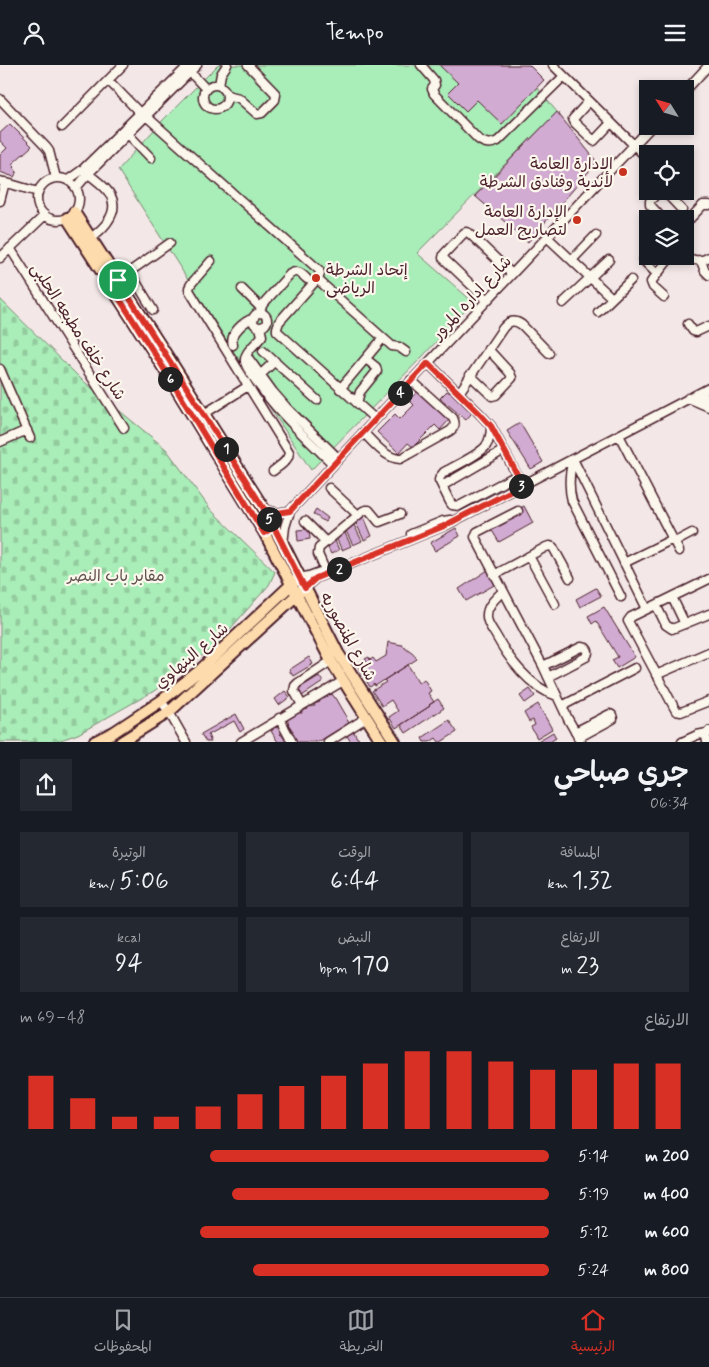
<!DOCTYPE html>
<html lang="ar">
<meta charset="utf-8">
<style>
body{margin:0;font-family:Mynerve,"Playpen Sans Arabic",sans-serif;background:#242831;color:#f1f3f6;direction:rtl;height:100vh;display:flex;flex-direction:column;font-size:19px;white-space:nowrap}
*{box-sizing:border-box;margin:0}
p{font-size:16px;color:#9ea1a6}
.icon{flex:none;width:28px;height:28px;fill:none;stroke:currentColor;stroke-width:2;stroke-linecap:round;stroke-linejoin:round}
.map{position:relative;height:677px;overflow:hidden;direction:ltr}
.sheet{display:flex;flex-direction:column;background:#171b24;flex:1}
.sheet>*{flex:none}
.needle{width:32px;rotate:307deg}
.buttons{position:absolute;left:639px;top:15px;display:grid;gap:10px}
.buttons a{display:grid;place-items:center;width:55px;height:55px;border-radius:0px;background:#171b24;box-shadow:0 2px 8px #0003;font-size:25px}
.pin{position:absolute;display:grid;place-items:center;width:42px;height:42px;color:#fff;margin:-21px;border:2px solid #fff;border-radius:50%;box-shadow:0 1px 5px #0007}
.km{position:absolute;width:25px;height:25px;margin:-12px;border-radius:50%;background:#222;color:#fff;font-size:14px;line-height:25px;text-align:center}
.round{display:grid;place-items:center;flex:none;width:52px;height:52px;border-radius:0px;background:#242831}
.head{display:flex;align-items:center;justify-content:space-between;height:85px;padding:0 20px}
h1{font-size:28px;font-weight:600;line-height:38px}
.metrics{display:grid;grid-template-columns:repeat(3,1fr);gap:8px;height:85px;padding:5px 20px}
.metrics div{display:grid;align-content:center;border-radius:0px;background:#242831;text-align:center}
.metrics b{font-size:25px;font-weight:600}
.metrics small{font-size:14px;font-weight:400}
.metrics p{font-size:14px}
.chart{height:140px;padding:10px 20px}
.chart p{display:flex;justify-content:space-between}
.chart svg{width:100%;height:90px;margin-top:5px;stroke:#d93025;stroke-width:6}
ul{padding:0 20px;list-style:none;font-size:16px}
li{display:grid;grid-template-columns:80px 60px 1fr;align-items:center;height:38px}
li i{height:12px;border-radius:6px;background:#d93025}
header{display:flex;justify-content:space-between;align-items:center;height:65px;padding:0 20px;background:#171b24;font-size:22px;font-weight:600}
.menu{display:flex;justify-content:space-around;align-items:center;height:70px;border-top:1px solid #363941;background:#171b24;font-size:14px;color:#9ea1a6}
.menu a{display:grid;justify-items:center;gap:2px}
.menu .selected{color:#d93025}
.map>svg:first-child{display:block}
.cemetery{fill:url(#cemetery-stones);stroke:#7a8672}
.garden{fill:#a9edb8;stroke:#7a8672}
.building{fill:#d2abd2;stroke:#4a1f2b}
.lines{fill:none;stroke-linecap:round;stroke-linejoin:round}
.minor-casing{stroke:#4a1f2b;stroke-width:11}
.major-casing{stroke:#4a1f2b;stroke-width:14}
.minor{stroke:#fbf7ec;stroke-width:8}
.major{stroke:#fddbac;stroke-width:10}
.route-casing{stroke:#fff;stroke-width:10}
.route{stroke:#d93025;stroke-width:6}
.poi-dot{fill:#c8321e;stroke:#fbf7ec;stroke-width:2}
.labels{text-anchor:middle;stroke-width:4.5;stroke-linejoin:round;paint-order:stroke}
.poi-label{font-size:16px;fill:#4a1f2b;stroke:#fbf7ec;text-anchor:end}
.street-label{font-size:16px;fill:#4a1f2b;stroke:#fbf7ec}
.park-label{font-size:16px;fill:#62524e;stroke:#fbf7ec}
</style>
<header><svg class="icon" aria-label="menu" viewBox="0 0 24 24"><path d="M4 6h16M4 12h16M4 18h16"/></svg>Tempo<svg class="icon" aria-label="person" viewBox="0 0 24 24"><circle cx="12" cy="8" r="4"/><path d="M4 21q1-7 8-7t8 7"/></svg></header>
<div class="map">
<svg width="709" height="677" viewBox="0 0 709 677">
<defs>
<pattern id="cemetery-stones" width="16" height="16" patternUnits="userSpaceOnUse" patternTransform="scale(1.25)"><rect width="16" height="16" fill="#a9edb8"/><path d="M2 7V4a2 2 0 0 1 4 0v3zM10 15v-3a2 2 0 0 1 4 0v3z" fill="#93cb9e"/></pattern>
</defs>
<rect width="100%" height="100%" fill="#f3e8e7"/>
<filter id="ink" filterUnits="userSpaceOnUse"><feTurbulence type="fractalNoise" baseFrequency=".02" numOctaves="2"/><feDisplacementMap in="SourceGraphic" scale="10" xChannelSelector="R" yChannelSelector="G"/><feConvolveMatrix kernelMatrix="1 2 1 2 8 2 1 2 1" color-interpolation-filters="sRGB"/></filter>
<g filter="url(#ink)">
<path class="cemetery" d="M 0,234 L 81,314 L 166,384 L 211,445 L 275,507 L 269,520 L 215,581 L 154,626 L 78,669 L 55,677 L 0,677 Z"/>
<path class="garden" d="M 218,0 L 518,0 L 557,47 L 417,188 L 473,237 L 423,291 L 311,405 L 255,320 L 118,105 L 163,55 Z"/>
<path class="building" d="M 439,0 L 529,0 L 544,15 L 502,59 L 477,35 L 466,46 L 448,28 L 458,18 Z
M 557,47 L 597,97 L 528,177 L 475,131 Z
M 10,59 L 32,81 L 12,99 L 14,101 L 13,102 L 17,107 L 14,112 L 0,107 L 0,90 L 7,83 L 0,76 L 0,68 Z
M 422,322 L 449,355 L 440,365 L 435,360 L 413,382 L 408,378 L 399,388 L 377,367 L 395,349 L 400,354 L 414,340 L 409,335 Z
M 453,325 L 475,344 L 466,355 L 440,333 L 447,326 L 450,328 Z
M 520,358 L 543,397 L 531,404 L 507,366 Z
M 524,441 L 533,458 L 499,477 L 488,459 L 494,455 L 497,461 L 522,447 L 520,443 Z
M 316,444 L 328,453 L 325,457 L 313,449 Z
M 364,452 L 372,471 L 364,475 L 355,456 Z
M 353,458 L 362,476 L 353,480 L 344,462 Z
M 456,463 L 460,471 L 435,486 L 430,478 Z
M 309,464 L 310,474 L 298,476 L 297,465 Z
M 344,466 L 351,481 L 342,485 L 335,471 Z
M 333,471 L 339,485 L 331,489 L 324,475 Z
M 488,505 L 496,519 L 466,536 L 459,524 Z
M 596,523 L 601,531 L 580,542 L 576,534 Z
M 604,542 L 635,592 L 617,603 L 612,595 L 618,592 L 596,556 L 592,559 L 588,551 Z
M 388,577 L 402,580 L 413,588 L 417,594 L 375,621 L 374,619 L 370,622 L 357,600 L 363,596 L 365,598 L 367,597 L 365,594 L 369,592 L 370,595 L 373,593 L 376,597 L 386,591 Z
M 309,592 L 313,599 L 293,611 L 289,605 Z
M 408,600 L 419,618 L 424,614 L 431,626 L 428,628 L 434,637 L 429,640 L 430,641 L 396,663 L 389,652 L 398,646 L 391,635 L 382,641 L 372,626 L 386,617 L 384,615 Z
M 319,611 L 323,617 L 302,631 L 298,624 Z
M 530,624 L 535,631 L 525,638 L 520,631 Z
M 285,626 L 290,632 L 279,640 L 275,634 Z
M 330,629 L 331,630 L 332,629 L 335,633 L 336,633 L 347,652 L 346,653 L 349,658 L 318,677 L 296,677 L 294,672 L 293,672 L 292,670 L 293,666 L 288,659 L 289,658 L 287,655 L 286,656 L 285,654 L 295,648 L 296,649 L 299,647 L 300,648 L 302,648 L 301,646 L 308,644 L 307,642 L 310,640 L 311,642 L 313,641 L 315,641 L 314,639 L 320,637 L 319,635 L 324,632 L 324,634 Z
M 438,634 L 444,643 L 406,668 L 401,660 L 430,641 L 429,640 Z
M 538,639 L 552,664 L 537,673 L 531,662 L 535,660 L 533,655 L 529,657 L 524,648 Z
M 236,649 L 244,664 L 240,667 L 234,656 L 208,670 L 211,677 L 206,677 L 201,669 Z
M 449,655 L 457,667 L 441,677 L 439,677 L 436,673 L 430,677 L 424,677 L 422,673 Z
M 275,660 L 276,663 L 278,662 L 282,668 L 280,669 L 281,670 L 282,670 L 286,677 L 278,677 L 271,666 L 273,665 L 272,662 Z
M 352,663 L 357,673 L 358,673 L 361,677 L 351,677 L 347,671 L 346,672 L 343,668 Z
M 553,667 L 556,673 L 550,677 L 536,677 Z"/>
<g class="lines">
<defs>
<path id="minor" d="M 421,0 L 434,15 L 435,20 L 432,24 L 434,29 L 478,74 C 485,79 490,80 498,76 L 564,11
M 553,0 L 648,94
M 190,7 L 206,24
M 108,15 L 140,48
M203 32a12 12 0 1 1 24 0a12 12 0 1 1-24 0Z
M 219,20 L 221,9 L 227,0
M 685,26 L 709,0
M 227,30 L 239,33 L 257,49 L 262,48 L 275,35 L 276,30 L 275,28 L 248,0
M 0,34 L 46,82 L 49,86 L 56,113
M 589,36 L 573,54 L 575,58 L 594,76 L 611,58
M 146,51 L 319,205 L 320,208 L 319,212 L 279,257 L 277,263 L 277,266 L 375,354
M 62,62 L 123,0
M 128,69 L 151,93
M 84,106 C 101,118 124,133 108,156 C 104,163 97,168 91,173
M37 134a21 21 0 1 1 42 0a21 21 0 1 1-42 0Z
M 68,115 L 82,105 L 189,0
M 0,116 L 38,127
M 76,123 L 88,109 L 197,0
M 659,126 L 650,136 L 650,140 L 660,151
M 664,126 L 682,145
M 0,136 L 5,117
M 685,159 L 703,140 L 709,140
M 547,172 L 612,233
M 10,183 L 124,363
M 648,190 L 644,194 L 644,196 L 657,209
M 679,191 C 690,193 699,199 709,192
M 0,193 L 45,150
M 572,195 L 596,170
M 211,196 L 191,219 L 189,223 L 189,225 L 289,387 C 289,396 279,401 273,406
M 701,196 L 705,206 L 709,210
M 130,207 L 153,245
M 317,214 L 392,281 L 399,282 L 406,287
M 118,215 L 170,178
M 242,224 L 260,242
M 664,232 L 653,222 L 651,217 L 669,194 L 676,191
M 487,235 L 443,193 L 444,189 L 464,168 L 466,167 L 469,168 L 512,209
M 563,238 L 609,195
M 598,247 L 631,215
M 259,248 L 263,239 L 290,209 C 297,204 302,209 307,214
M253 255a7 7 0 1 1 14 0a7 7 0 1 1-14 0Z
M 688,259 L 693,266 L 696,267 L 709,261
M 260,262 L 262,271 C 257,278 244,287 245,296 C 245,301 250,306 252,310 C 274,344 305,372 333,399
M 233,280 C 229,269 244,256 254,253
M 263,286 L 317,335
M 246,292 L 249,294 L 273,327 L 287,343 L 338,393
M 428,298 L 480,349 L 491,361 L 519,414
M 0,304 L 30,373
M 470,310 L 492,331 L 496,330 L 512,313 L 510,308 L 488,284
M 257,313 L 275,296
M 340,324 L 383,273
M 459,328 L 503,263 C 509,256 514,254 522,260 L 549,288
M 697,329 L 709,334
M 688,333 L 709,342
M 357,338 L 360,327 L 377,306 L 376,302 L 366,294
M 204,349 L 248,321
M 491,361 C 491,368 490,375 486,381 C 479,390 455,401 444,407 L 440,412 L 439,415 L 450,437 L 452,440 L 459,441 L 517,410
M 363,367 C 373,377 385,393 400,394 L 450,366 C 455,362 456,359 453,353 L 411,315
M 619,370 L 679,486
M 0,377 L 27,365
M 573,394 L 647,544
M 573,394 C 569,409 568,421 572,436 L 621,532
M 442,421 L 504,385
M 329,423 L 358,450
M 264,444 L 277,448 L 290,446
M 518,446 L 477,467 L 475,472 L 543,601 L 568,654 L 581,677
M 305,456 L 326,477
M 411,469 L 443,456 L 450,455
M 675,477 L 692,468
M 283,479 L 285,462 L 290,446 L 428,298 L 652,61
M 529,491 L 555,539
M 624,498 L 673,474
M 325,505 L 318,489 L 319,483 L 363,446 L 366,445 L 369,445 L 379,457 L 400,449
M 494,510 L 546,482 L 550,481 L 553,482 L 570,513
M 299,513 L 309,511 L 320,507
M 709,514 L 631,552 L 628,556 L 676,646 L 681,647 L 709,636
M 305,523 L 316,513 L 444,461 L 709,323
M 503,526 C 496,533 486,541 487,552 C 487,558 492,564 495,569 C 508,593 530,623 557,631
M 672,532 L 685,559
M 656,540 L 666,560 L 672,564 L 709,549
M 543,601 L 581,582 L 586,583 C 589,586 589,588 586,592 L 548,612
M 656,610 L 709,587
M 161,636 L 169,647 L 186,677
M 302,640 L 294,626 L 295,621 L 298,618 L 331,596
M 562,641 L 635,603
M 279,653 L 292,677
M 575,667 L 610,649 L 612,650 L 613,654 L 578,673
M 241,677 L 343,616
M 328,677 L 366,653
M 682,677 L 697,670 L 707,668
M 707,677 L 706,671 L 709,666"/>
<path id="major" d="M 74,147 L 173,300 L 264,444 L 283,479 L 338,588 L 395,677
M 67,153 L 158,294 L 264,467 L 331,596 L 382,677
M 94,677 L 114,667 L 161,636 L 198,607 L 295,516
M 121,677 L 169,647 L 300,527"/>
</defs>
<use href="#minor" class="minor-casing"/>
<use href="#major" class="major-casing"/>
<use href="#minor" class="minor"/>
<use href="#major" class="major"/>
</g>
</g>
<g class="lines" filter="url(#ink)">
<defs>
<path id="route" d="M 118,215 L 264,444 C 279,470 291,497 305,523 L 316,513 L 444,461 L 523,420 L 491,361 L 480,349 L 428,298 L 290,446 L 277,448 L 264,444 L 274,462 L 264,468 L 158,294 L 110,219 L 118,215"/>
</defs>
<use href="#route" class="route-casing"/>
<use href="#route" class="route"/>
</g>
<g class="poi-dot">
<circle cx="623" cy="107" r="5"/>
<circle cx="577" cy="155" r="5"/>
<circle cx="316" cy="213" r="5"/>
</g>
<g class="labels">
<g class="poi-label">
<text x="613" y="104">الادارة العامة<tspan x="613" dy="18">لأندية وفنادق الشرطة</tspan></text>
<text x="567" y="152">الإدارة العامة<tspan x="567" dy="18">لتصاريح العمل</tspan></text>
<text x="326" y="210" text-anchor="start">إتحاد الشرطة<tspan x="326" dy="18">الرياضى</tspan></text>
</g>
<g class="street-label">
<text transform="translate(471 232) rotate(-47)" y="6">شارع اداره المرور</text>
<text transform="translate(79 266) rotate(57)" y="6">شارع خلف مطبعه الحلبى</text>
<text transform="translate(349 571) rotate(61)" y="6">شارع المنصوريه</text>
<text transform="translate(191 590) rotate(-41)" y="6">شارع البنهاوي</text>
</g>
<g class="park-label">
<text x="116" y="516">مقابر باب النصر</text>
</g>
</g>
</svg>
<div class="buttons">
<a><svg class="needle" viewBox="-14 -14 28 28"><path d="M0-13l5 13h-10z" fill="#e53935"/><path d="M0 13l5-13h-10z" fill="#9ea1a6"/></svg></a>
<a><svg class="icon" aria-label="locate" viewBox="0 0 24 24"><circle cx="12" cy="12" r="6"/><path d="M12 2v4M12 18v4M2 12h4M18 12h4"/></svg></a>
<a><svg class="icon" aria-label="layers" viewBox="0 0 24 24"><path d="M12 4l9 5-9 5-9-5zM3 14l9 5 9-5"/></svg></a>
</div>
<div class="pin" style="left:118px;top:215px;background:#1e9e55"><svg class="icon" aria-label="arrive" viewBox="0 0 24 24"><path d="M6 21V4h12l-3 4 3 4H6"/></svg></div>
<b class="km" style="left:226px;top:384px">1</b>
<b class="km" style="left:339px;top:504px">2</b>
<b class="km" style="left:521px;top:421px">3</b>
<b class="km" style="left:400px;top:328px">4</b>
<b class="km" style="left:269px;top:454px">5</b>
<b class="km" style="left:170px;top:314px">6</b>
</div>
<section class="sheet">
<div class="head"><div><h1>جري صباحي</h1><p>06:34</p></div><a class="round"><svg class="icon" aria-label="share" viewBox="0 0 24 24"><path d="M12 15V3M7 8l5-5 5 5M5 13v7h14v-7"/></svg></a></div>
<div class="metrics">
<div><p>المسافة</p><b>1.32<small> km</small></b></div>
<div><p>الوقت</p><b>6:44</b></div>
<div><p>الوتيرة</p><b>5:06<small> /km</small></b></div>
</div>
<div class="metrics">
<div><p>الارتفاع</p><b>23<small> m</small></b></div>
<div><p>النبض</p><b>170<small> bpm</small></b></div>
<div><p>kcal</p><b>94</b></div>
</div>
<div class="chart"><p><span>الارتفاع</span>48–69 m</p>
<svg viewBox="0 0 160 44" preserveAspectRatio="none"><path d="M5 44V18M15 44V29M25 44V38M35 44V38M45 44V33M55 44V27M65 44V23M75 44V18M85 44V12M95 44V6M105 44V6M115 44V11M125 44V15M135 44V15M145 44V12M155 44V12"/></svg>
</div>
<ul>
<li><b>200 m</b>5:14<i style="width:64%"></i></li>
<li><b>400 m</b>5:19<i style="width:60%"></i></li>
<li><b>600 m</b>5:12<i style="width:66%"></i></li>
<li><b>800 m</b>5:24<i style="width:56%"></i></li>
</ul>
</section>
<nav class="menu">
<a class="selected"><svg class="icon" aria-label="home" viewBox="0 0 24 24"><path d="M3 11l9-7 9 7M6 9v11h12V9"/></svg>الرئيسية</a>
<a><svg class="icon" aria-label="map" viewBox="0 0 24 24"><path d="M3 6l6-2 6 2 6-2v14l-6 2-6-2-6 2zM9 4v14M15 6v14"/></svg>الخريطة</a>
<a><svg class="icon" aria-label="saved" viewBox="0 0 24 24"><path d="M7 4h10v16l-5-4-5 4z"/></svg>المحفوظات</a>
</nav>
